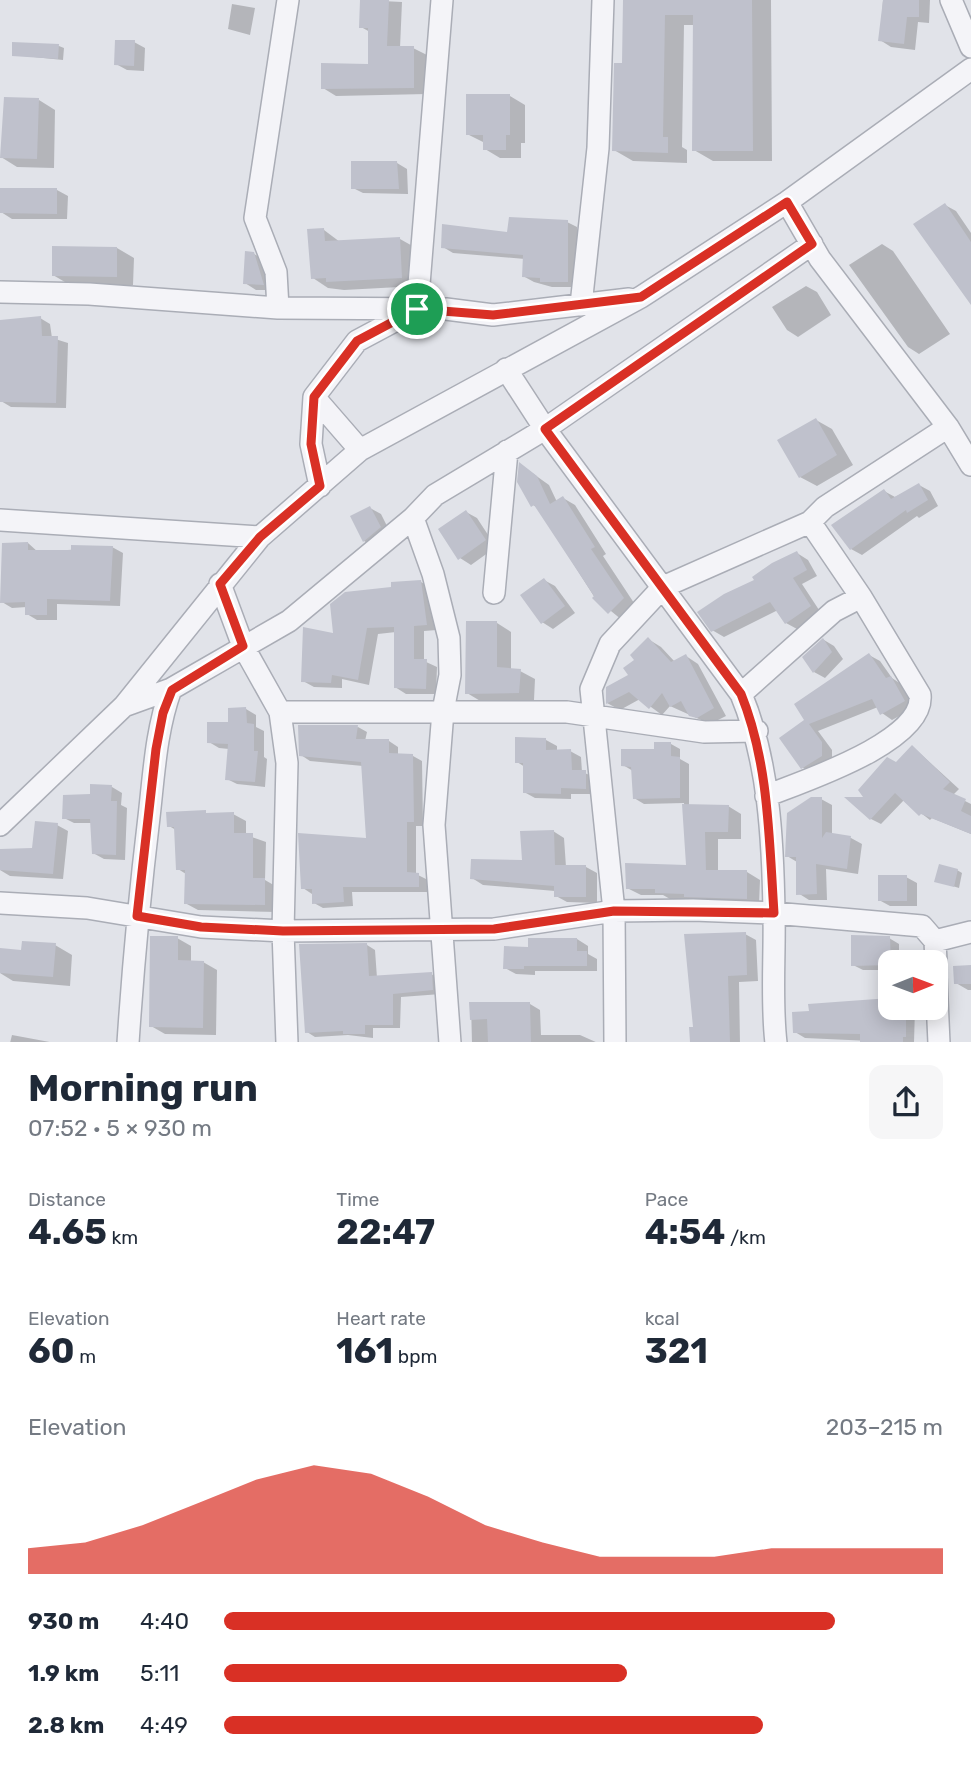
<!DOCTYPE html>
<meta charset="utf-8">
<style>
body{margin:0;font-family:Rubik,sans-serif;background:#f6f6f7;color:#1f2937;height:100vh;display:flex;flex-direction:column;font-size:26px;white-space:nowrap}
*{box-sizing:border-box;margin:0}
p{font-size:23px;color:#747a83}
.icon{flex:none;width:38px;height:38px;fill:none;stroke:currentColor;stroke-width:2;stroke-linecap:round;stroke-linejoin:round}
.map{position:relative;height:1042px;overflow:hidden}
.details{display:flex;flex-direction:column;background:#fff;flex:1}
.details>*{flex:none}
.needle{width:46px;rotate:89deg}
.buttons{position:absolute;left:878px;top:950px;display:grid;gap:14px}
.buttons a{display:grid;place-items:center;width:70px;height:70px;border-radius:14px;background:#fff;box-shadow:0 4px 18px #0003;font-size:35px}
.pin{position:absolute;display:grid;place-items:center;width:60px;height:60px;color:#fff;margin:-30px;border:4px solid #fff;border-radius:50%;box-shadow:0 2px 7px #0007}
.round{display:grid;place-items:center;flex:none;width:74px;height:74px;border-radius:14px;background:#f6f6f7}
.overview{display:flex;align-items:center;justify-content:space-between;height:119px;padding:0 28px}
h1{font-size:38px;font-weight:700;line-height:52px}
.figures{display:grid;grid-template-columns:repeat(3,1fr);gap:10px;height:119px;padding:7px 28px}
.figures div{display:grid;align-content:center}
.figures b{font-size:35px;font-weight:700}
.figures small{font-size:19px;font-weight:400}
.figures p{font-size:19px}
.chart{height:196px;padding:14px 28px}
.chart p{display:flex;justify-content:space-between}
.chart svg{width:100%;height:126px;margin-top:7px;fill:#d93025;opacity:.7}
ul{padding:0 28px;list-style:none;font-size:23px}
li{display:grid;grid-template-columns:112px 84px 1fr;align-items:center;height:52px}
li i{height:18px;border-radius:9px;background:#d93025}
.map>svg:first-child{display:block}
.shadow{fill:#0003}
.building{fill:#bfc1cc}
.lines{fill:none;stroke-linecap:round;stroke-linejoin:round}
.minor-casing{stroke:#aaadb6;stroke-width:24}
.minor{stroke:#f4f4f8;stroke-width:21}
.route-casing{stroke:#fff;stroke-width:14}
.route{stroke:#d93025;stroke-width:9}
</style>
<div class="map">
<svg width="971" height="1043" viewBox="0 0 971 1043">
<rect width="100%" height="100%" fill="#e1e3e9"/>
<path class="shadow" d="M 362,0 L 402,2 L 400,48 L 413,48 L 427,55 L 427,94 L 336,96 L 323,88 L 369,66 L 370,32 L 361,27 Z
M 624,0 L 771,0 L 772,161 L 713,161 L 694,150 L 695,25 L 684,25 L 682,147 L 687,150 L 687,163 L 633,161 L 614,150 L 624,65 Z
M 883,0 L 930,0 L 929,23 L 918,22 L 915,50 L 891,47 L 880,40 Z
M 232,4 L 255,8 L 250,35 L 228,29 Z
M 134,42 L 145,48 L 144,71 L 127,70 L 116,64 Z
M 59,46 L 64,48 L 63,60 L 14,55 Z
M 510,96 L 525,105 L 525,143 L 521,143 L 521,158 L 500,158 L 485,149 L 485,143 L 467,134 Z
M 39,100 L 55,110 L 54,168 L 17,167 L 1,157 Z
M 397,163 L 407,169 L 408,194 L 363,193 L 353,188 Z
M 57,190 L 68,196 L 67,219 L 12,219 L 1,212 Z
M 945,205 L 956,211 L 971,233 L 971,303 Z
M 567,222 L 577,227 L 578,287 L 552,287 L 534,282 L 523,276 L 525,259 L 453,253 L 443,247 Z
M 324,230 L 340,242 L 400,239 L 416,248 L 418,286 L 344,290 L 328,288 L 313,278 Z
M 882,244 L 893,251 L 950,334 L 919,354 L 908,347 L 849,265 Z
M 117,248 L 134,258 L 133,285 L 70,285 L 53,275 Z
M 254,254 L 265,260 L 274,290 L 256,290 L 245,283 Z
M 806,286 L 817,292 L 831,315 L 798,337 L 787,330 L 772,307 Z
M 40,318 L 50,324 L 52,338 L 68,343 L 66,408 L 11,407 L 1,401 L 0,321 Z
M 816,420 L 832,429 L 853,465 L 817,486 L 800,477 Z
M 521,465 L 549,485 L 557,502 L 563,498 L 575,505 L 606,554 L 603,556 L 636,606 L 622,620 L 595,598 L 538,508 L 533,505 Z
M 919,485 L 930,491 L 938,506 L 919,518 L 917,516 L 862,555 L 851,549 L 884,491 L 895,497 Z
M 370,508 L 381,514 L 391,534 L 375,547 L 364,541 L 352,517 Z
M 466,512 L 477,518 L 496,547 L 471,565 L 460,558 Z
M 28,543 L 38,552 L 112,547 L 123,553 L 120,606 L 57,604 L 57,620 L 37,620 L 27,614 L 27,607 L 12,608 L 2,602 Z
M 797,553 L 808,560 L 817,576 L 802,584 L 821,613 L 797,629 L 786,623 L 778,610 L 724,637 L 712,630 L 757,581 Z
M 544,580 L 555,586 L 575,613 L 553,629 L 542,622 Z
M 421,582 L 431,588 L 437,630 L 424,631 L 424,661 L 437,667 L 436,694 L 406,694 L 395,687 L 396,632 L 378,634 L 369,685 L 342,679 L 342,688 L 314,687 L 303,681 L 335,635 L 393,588 Z
M 497,623 L 511,632 L 511,670 L 520,671 L 535,679 L 534,700 L 482,702 L 467,693 Z
M 648,639 L 661,647 L 675,662 L 686,656 L 698,664 L 726,716 L 710,724 L 670,706 L 662,715 L 640,699 L 620,710 L 607,703 L 630,675 Z
M 824,640 L 834,646 L 843,659 L 825,678 L 814,672 Z
M 869,655 L 880,661 L 892,678 L 901,684 L 914,708 L 892,720 L 882,713 L 878,707 L 818,731 L 832,750 L 832,762 L 813,774 L 802,767 L 806,721 Z
M 246,709 L 256,715 L 256,727 L 264,731 L 264,757 L 267,759 L 265,787 L 237,784 L 227,779 L 229,749 L 219,748 L 209,742 Z
M 358,727 L 367,732 L 365,741 L 389,741 L 398,747 L 398,755 L 413,756 L 422,761 L 423,826 L 416,826 L 416,874 L 428,880 L 428,892 L 352,892 L 353,906 L 323,908 L 314,903 L 312,894 L 303,888 L 368,840 L 363,766 L 310,761 L 301,755 Z
M 546,740 L 557,746 L 557,751 L 570,751 L 581,757 L 582,772 L 597,778 L 597,794 L 571,794 L 571,799 L 535,798 L 524,792 L 525,767 L 517,762 Z
M 656,744 L 671,744 L 680,749 L 680,759 L 689,764 L 689,806 L 728,806 L 741,814 L 741,839 L 718,839 L 718,872 L 747,872 L 760,880 L 759,905 L 670,899 L 663,895 L 641,895 L 627,888 L 688,866 L 684,803 L 644,804 L 634,798 L 633,771 L 623,765 L 656,751 Z
M 913,747 L 959,789 L 953,795 L 971,804 L 971,834 L 932,818 L 930,820 L 904,800 L 881,824 L 871,819 L 866,799 Z
M 92,786 L 112,787 L 122,793 L 121,805 L 127,808 L 125,860 L 104,859 L 93,853 L 92,823 L 74,823 L 64,818 L 91,796 Z
M 821,799 L 832,805 L 832,835 L 851,838 L 862,844 L 858,874 L 826,869 L 827,900 L 809,900 L 798,893 L 797,862 L 787,856 Z
M 233,814 L 246,821 L 246,835 L 266,842 L 265,880 L 277,887 L 277,912 L 198,910 L 185,903 L 186,874 L 178,869 L 176,830 L 169,826 Z
M 57,825 L 68,831 L 63,879 L 10,876 L 0,870 L 0,851 L 32,851 Z
M 553,831 L 564,838 L 566,867 L 586,867 L 597,873 L 597,903 L 567,902 L 556,896 L 555,891 L 483,885 L 472,878 L 524,861 Z
M 957,870 L 962,873 L 959,888 L 936,881 Z
M 906,877 L 917,883 L 917,906 L 890,906 L 879,900 Z
M 745,934 L 756,940 L 758,981 L 739,982 L 740,1043 L 691,1043 L 691,1029 L 695,1028 Z
M 177,938 L 191,946 L 191,962 L 203,962 L 217,970 L 216,1035 L 165,1034 L 151,1026 Z
M 889,938 L 899,944 L 899,950 L 915,955 L 915,962 L 891,962 L 891,970 L 863,970 L 853,965 Z
M 577,939 L 588,946 L 588,954 L 597,959 L 597,971 L 535,971 L 535,975 L 516,974 L 505,968 L 530,948 Z
M 55,945 L 72,955 L 70,986 L 13,981 L 0,973 L 0,950 L 23,952 Z
M 367,945 L 375,950 L 377,978 L 431,974 L 440,979 L 441,994 L 401,997 L 400,1028 L 373,1028 L 373,1038 L 348,1035 L 315,1037 L 307,1032 Z
M 971,967 L 971,990 L 968,990 L 956,983 Z
M 891,1001 L 891,1008 L 915,1008 L 914,1043 L 805,1038 L 795,1032 L 810,1013 L 810,1006 Z
M 471,1004 L 530,1004 L 540,1010 L 541,1035 L 580,1035 L 598,1043 L 472,1043 Z
M 12,1035 L 55,1043 L 10,1043 Z"/>
<path class="building" d="M 360,0 L 389,0 L 387,46 L 414,46 L 414,88 L 321,89 L 321,63 L 368,64 L 368,28 L 359,28 Z
M 623,0 L 752,0 L 753,151 L 692,151 L 693,15 L 665,15 L 663,137 L 668,137 L 668,153 L 612,151 L 614,63 L 622,63 Z
M 883,0 L 919,0 L 919,17 L 907,17 L 904,44 L 878,41 Z
M 115,40 L 135,40 L 134,66 L 114,65 Z
M 12,42 L 59,44 L 58,59 L 12,56 Z
M 466,94 L 510,94 L 510,135 L 506,135 L 506,150 L 483,150 L 483,135 L 466,135 Z
M 4,97 L 39,98 L 37,159 L 0,158 Z
M 351,161 L 397,161 L 399,189 L 351,189 Z
M 0,188 L 57,188 L 57,214 L 0,213 Z
M 945,203 L 971,242 L 971,305 L 913,224 Z
M 509,217 L 568,220 L 568,282 L 540,282 L 540,278 L 522,277 L 523,255 L 441,248 L 442,224 L 507,232 Z
M 324,228 L 325,241 L 400,237 L 402,278 L 326,282 L 326,278 L 311,279 L 307,229 Z
M 52,246 L 117,247 L 117,277 L 52,276 Z
M 245,251 L 254,252 L 264,285 L 243,284 Z
M 41,316 L 42,336 L 58,336 L 56,403 L 0,402 L 0,320 Z
M 816,418 L 837,455 L 799,478 L 777,440 Z
M 519,462 L 537,476 L 550,504 L 563,496 L 595,547 L 591,549 L 624,598 L 608,614 L 592,598 L 594,596 L 534,505 L 531,507 L 517,482 Z
M 919,483 L 928,500 L 907,513 L 906,510 L 850,550 L 831,525 L 884,489 L 891,499 Z
M 370,506 L 381,527 L 363,542 L 350,516 Z
M 466,510 L 486,540 L 458,560 L 438,529 Z
M 28,542 L 28,550 L 71,550 L 71,545 L 113,546 L 110,601 L 47,599 L 47,615 L 25,615 L 25,602 L 0,603 L 2,543 Z
M 797,551 L 807,570 L 793,578 L 811,606 L 785,624 L 770,602 L 711,632 L 697,612 L 724,594 L 754,580 L 752,577 L 772,563 Z
M 544,578 L 565,606 L 541,624 L 520,595 Z
M 421,580 L 427,625 L 414,626 L 414,659 L 427,659 L 426,689 L 394,688 L 394,627 L 367,628 L 358,680 L 332,675 L 331,683 L 301,682 L 303,627 L 333,633 L 330,604 L 345,592 L 391,587 L 391,582 Z
M 466,621 L 497,621 L 497,667 L 521,669 L 519,693 L 465,694 Z
M 648,637 L 671,662 L 686,654 L 714,708 L 697,718 L 689,716 L 681,701 L 670,707 L 662,693 L 649,709 L 629,692 L 606,704 L 606,687 L 628,675 L 623,668 L 634,660 L 630,655 Z
M 823,638 L 832,652 L 813,673 L 802,657 Z
M 869,653 L 886,678 L 891,676 L 905,701 L 880,715 L 872,699 L 809,724 L 822,742 L 822,756 L 801,769 L 779,738 L 804,720 L 794,704 Z
M 246,707 L 247,723 L 254,724 L 254,751 L 258,751 L 255,782 L 225,780 L 228,744 L 207,743 L 207,722 L 228,722 L 228,708 Z
M 298,725 L 358,725 L 356,739 L 389,739 L 389,753 L 413,754 L 414,822 L 407,822 L 407,872 L 419,873 L 419,887 L 343,887 L 344,902 L 312,904 L 312,889 L 301,889 L 298,833 L 366,838 L 361,762 L 299,756 Z
M 515,737 L 546,738 L 546,750 L 571,749 L 572,770 L 586,770 L 586,789 L 561,788 L 561,794 L 523,793 L 523,763 L 515,763 Z
M 654,742 L 671,742 L 671,756 L 680,757 L 680,798 L 633,799 L 631,767 L 621,766 L 621,749 L 654,749 Z
M 912,745 L 950,782 L 943,789 L 966,799 L 961,811 L 971,816 L 971,834 L 921,814 L 919,816 L 895,793 L 870,820 L 844,797 L 863,797 L 858,790 L 887,757 L 896,762 Z
M 90,784 L 112,785 L 111,801 L 117,801 L 116,855 L 92,854 L 90,819 L 62,819 L 63,795 L 90,794 Z
M 811,797 L 822,797 L 822,838 L 826,832 L 851,836 L 847,869 L 816,864 L 817,894 L 796,895 L 796,857 L 785,857 L 787,813 Z
M 682,804 L 729,805 L 728,832 L 705,832 L 706,870 L 747,870 L 747,899 L 684,897 L 684,894 L 655,893 L 655,889 L 626,889 L 625,863 L 686,865 Z
M 206,810 L 206,813 L 234,812 L 234,833 L 253,833 L 253,878 L 265,878 L 265,905 L 184,904 L 185,870 L 176,870 L 174,827 L 167,827 L 166,812 Z
M 35,821 L 58,823 L 53,874 L 0,870 L 0,849 L 32,848 Z
M 554,830 L 555,865 L 586,865 L 586,897 L 554,897 L 554,886 L 470,879 L 471,859 L 522,860 L 520,831 Z
M 939,864 L 958,869 L 954,887 L 934,882 Z
M 878,875 L 907,875 L 907,901 L 878,901 Z
M 746,932 L 747,975 L 728,976 L 730,1042 L 690,1042 L 689,1027 L 693,1027 L 684,934 Z
M 851,935 L 890,936 L 891,965 L 851,966 Z
M 150,936 L 178,936 L 178,960 L 204,961 L 203,1028 L 149,1027 Z
M 528,938 L 577,938 L 577,951 L 587,951 L 587,966 L 524,966 L 524,969 L 503,969 L 504,946 L 528,947 Z
M 22,941 L 56,943 L 53,977 L 0,973 L 0,948 L 21,950 Z
M 367,943 L 369,976 L 432,972 L 433,990 L 393,994 L 393,1025 L 365,1025 L 365,1034 L 343,1034 L 343,1031 L 305,1033 L 299,944 Z
M 971,965 L 971,984 L 954,984 L 953,966 Z
M 890,998 L 890,1008 L 906,1008 L 906,1037 L 903,1037 L 903,1042 L 860,1042 L 860,1034 L 793,1033 L 792,1012 L 809,1011 L 808,1004 Z
M 469,1002 L 530,1002 L 531,1042 L 488,1042 L 487,1019 L 470,1020 Z"/>
<g class="lines">
<defs>
<path id="minor" d="M 951,0 L 971,47
M 0,292 L 89,294 L 278,308 L 446,309 L 493,315 L 629,299
M 581,305 L 598,148 L 603,0
M 278,308 L 276,272 L 255,218 L 288,0
M 506,369 L 545,429 L 741,694 C 769,761 773,841 774,914 C 775,957 771,1000 776,1043
M 314,397 L 360,450
M 948,427 L 971,465
M 320,486 L 311,444 L 314,397 L 357,341 L 417,309 L 442,0
M 413,518 L 433,574 L 449,638 L 450,675 L 443,711 L 434,825 L 450,1043
M 0,520 L 260,537
M 220,584 L 243,646 L 280,712 L 287,763 L 283,931 L 287,1043
M 494,593 L 507,451
M 741,694 L 834,611 L 861,597
M 124,706 L 171,689 L 289,621 L 413,518 L 435,495 L 545,429 L 812,244
M 280,712 L 567,712 L 704,732 L 757,731
M 766,796 C 801,782 925,742 920,695 L 861,597 L 810,522
M 0,825 L 124,706 L 260,537 L 360,450 L 641,297 L 787,202 L 971,69
M 0,903 L 87,908 L 201,927 L 283,931 L 494,929 L 614,911 L 693,910 L 774,913 L 922,926 L 935,941 L 936,962
M 935,941 L 971,932
M 936,977 L 939,1043
M 128,1043 C 133,967 140,892 149,817 C 154,773 156,730 171,689
M 615,1043 L 614,911 L 591,689 L 610,644 L 663,587 L 810,522 L 825,507 L 948,427 L 820,259 L 787,202"/>
</defs>
<use href="#minor" class="minor-casing"/>
<use href="#minor" class="minor"/>
</g>
<g class="lines">
<defs>
<path id="route" d="M 787,202 L 812,244 L 545,429 L 741,694 C 769,763 769,839 774,913 L 614,911 L 494,929 L 283,931 L 201,927 L 137,916 L 156,749 L 163,713 L 172,690 L 243,646 L 220,584 L 260,537 L 320,486 L 311,444 L 314,397 L 357,341 L 417,309 L 493,315 L 641,297 Z"/>
</defs>
<use href="#route" class="route-casing"/>
<use href="#route" class="route"/>
</g>
</svg>
<div class="buttons">
<a><svg class="needle" viewBox="-14 -14 28 28"><path d="M0-13l5 13h-10z" fill="#e53935"/><path d="M0 13l5-13h-10z" fill="#747a83"/></svg></a>
</div>
<div class="pin" style="left:417px;top:309px;background:#1e9e55"><svg class="icon" aria-label="arrive" viewBox="0 0 24 24"><path d="M6 21V4h12l-3 4 3 4H6"/></svg></div>
</div>
<section class="details">
<div class="overview"><div><h1>Morning run</h1><p>07:52 · 5 × 930 m</p></div><a class="round"><svg class="icon" aria-label="share" viewBox="0 0 24 24"><path d="M12 15V3M7 8l5-5 5 5M5 13v7h14v-7"/></svg></a></div>
<div class="figures">
<div><p>Distance</p><b>4.65<small> km</small></b></div>
<div><p>Time</p><b>22:47</b></div>
<div><p>Pace</p><b>4:54<small> /km</small></b></div>
</div>
<div class="figures">
<div><p>Elevation</p><b>60<small> m</small></b></div>
<div><p>Heart rate</p><b>161<small> bpm</small></b></div>
<div><p>kcal</p><b>321</b></div>
</div>
<div class="chart"><p><span>Elevation</span>203–215 m</p>
<svg viewBox="0 0 160 44" preserveAspectRatio="none"><path d="M0 44V35L10 33L20 27L30 19L40 11L50 6L60 9L70 17L80 27L90 33L100 38L110 38L120 38L130 35L140 35L150 35L160 35V44z"/></svg>
</div>
<ul>
<li><b>930 m</b>4:40<i style="width:85%"></i></li>
<li><b>1.9 km</b>5:11<i style="width:56%"></i></li>
<li><b>2.8 km</b>4:49<i style="width:75%"></i></li>
</ul>
</section>
